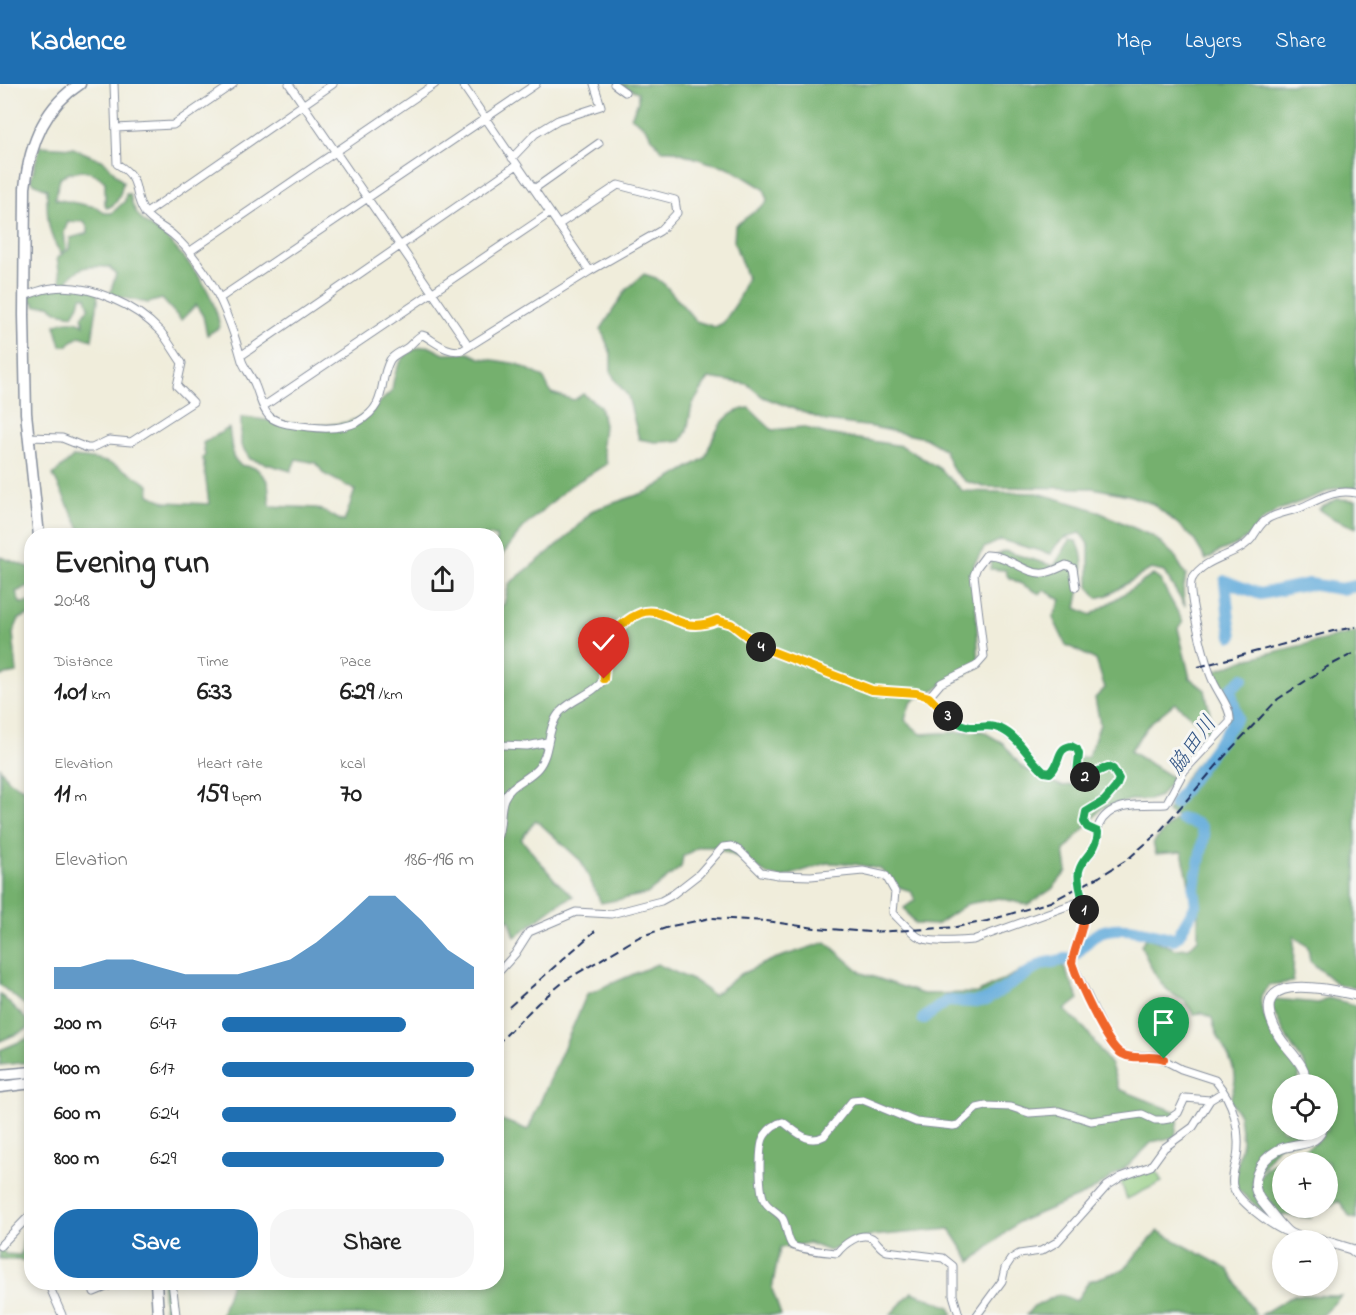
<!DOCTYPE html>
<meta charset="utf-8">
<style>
body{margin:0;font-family:"Indie Flower","Klee One",sans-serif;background:#f6f6f6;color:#222;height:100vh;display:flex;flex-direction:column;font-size:22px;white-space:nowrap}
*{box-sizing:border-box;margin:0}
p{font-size:20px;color:#767676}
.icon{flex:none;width:33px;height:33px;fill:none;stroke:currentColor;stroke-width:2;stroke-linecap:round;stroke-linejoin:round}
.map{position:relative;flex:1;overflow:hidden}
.drawer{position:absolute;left:24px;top:444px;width:480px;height:762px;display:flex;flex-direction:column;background:#fff;border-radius:24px;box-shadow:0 3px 9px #0003}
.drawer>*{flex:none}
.buttons{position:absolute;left:1272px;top:990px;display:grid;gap:12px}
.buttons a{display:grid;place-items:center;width:66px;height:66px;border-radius:50%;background:#fff;box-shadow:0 3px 9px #0003;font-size:30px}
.pin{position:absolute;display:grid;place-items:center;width:51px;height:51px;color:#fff;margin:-62px -26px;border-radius:50% 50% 50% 0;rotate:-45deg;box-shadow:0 0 6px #0007}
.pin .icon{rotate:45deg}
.km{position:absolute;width:30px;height:30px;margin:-15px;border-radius:50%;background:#222;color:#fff;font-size:16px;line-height:30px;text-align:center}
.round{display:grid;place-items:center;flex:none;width:63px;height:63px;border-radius:24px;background:#f6f6f6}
.headline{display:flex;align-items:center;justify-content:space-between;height:102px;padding:0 30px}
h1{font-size:33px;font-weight:800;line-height:45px}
.figures{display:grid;grid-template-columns:repeat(3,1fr);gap:9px;height:102px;padding:6px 30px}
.figures div{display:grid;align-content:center}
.figures b{font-size:26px;font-weight:800}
.figures small{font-size:16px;font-weight:400}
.figures p{font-size:16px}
.chart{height:168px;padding:12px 30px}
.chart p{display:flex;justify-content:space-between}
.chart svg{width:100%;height:108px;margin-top:6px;fill:#1f6fb2;opacity:.7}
.button{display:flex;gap:12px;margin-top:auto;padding:12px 30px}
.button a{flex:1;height:69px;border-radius:24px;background:#1f6fb2;color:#fff;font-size:24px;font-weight:800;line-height:69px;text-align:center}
.button a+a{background:#f6f6f6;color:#222}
ul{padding:0 30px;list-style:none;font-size:20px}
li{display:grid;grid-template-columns:96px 72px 1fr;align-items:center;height:45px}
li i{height:15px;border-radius:8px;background:#1f6fb2}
header{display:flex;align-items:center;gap:36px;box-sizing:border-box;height:84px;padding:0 30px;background:#1f6fb2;color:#fff}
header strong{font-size:28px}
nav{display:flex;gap:33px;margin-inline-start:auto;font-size:21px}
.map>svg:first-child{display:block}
.green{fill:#92cc80;stroke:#567e6f;stroke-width:1.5}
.forest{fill:#75b06e;stroke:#487066;stroke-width:1.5}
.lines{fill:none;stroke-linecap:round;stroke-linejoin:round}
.river{stroke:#63acdb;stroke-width:12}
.minor-casing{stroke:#868e9c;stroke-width:9}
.tertiary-casing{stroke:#868e9c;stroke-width:11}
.secondary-casing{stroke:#868e9c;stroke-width:13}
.primary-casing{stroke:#868e9c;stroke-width:13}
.minor{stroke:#fff;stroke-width:7}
.tertiary{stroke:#fff;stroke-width:9}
.secondary{stroke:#fff;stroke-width:10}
.primary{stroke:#fff;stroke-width:10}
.rail{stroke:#1b2f5e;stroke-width:2;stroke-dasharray:9 4.5;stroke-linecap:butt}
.split-1-casing{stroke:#fff;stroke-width:12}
.split-2-casing{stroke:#fff;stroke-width:12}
.split-3-casing{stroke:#fff;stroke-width:12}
.split-4-casing{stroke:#fff;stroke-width:12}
.split-5-casing{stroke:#fff;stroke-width:12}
.split-1{stroke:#f0652b;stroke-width:8}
.split-2{stroke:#22a559;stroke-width:8}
.split-3{stroke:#22a559;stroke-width:8}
.split-4{stroke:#f5b400;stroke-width:8}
.split-5{stroke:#f5b400;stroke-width:8}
.labels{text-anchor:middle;stroke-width:6;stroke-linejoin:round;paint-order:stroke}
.water-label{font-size:22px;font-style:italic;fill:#315484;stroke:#f6f6f2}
</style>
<header>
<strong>Kadence</strong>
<nav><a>Map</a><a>Layers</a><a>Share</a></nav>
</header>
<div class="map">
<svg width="1356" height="1231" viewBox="0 0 1356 1231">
<rect width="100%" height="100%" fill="#f6f6f2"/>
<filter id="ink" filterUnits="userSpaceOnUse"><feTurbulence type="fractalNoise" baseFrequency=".0167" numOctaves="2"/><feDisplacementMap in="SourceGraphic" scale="12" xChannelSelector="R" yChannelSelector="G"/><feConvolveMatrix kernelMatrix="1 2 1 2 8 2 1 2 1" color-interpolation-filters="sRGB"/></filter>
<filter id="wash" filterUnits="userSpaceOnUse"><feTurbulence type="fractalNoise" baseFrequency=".008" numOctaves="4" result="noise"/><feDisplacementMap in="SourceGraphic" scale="24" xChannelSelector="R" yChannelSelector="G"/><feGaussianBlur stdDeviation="1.35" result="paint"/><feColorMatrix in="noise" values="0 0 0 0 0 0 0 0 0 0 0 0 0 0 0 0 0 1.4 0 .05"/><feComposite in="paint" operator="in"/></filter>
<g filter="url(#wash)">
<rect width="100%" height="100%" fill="#f0eddb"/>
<path class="green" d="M 1154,1083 L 1162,1098 L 1127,1115 L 1120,1096 Z"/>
<path class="forest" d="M 617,0 L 1356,0 L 1356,404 L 1337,404 L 1279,426 L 1261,438 L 1251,450 L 1238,460 L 1220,467 L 1206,476 L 1193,454 L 1179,441 L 1153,420 L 1128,411 L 1093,404 L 984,403 L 965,397 L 953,386 L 944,365 L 925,354 L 873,343 L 826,337 L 763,313 L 747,300 L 709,294 L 692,321 L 687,347 L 681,357 L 655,358 L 639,355 L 628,312 L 615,296 L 611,287 L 611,270 L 601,245 L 626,206 L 644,190 L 656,194 L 665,201 L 696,237 L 715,243 L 723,239 L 736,220 L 747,194 L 734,158 L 735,142 L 766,119 L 767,114 L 764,105 L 728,83 L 707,78 L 672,66 L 661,66 L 644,42 L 631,33 L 638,18 L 638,8 Z
M 40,62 L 73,64 L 104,77 L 123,98 C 121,109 119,120 107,124 L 105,120 L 105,98 C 93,85 75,84 60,94 L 55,115 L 96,123 L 105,129 L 112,129 L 125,117 L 126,110 L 130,110 C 133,130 144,141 162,149 C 189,180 212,200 220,243 L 207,251 L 203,232 L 196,221 L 181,236 L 162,215 L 148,219 L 115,212 L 109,213 L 116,190 L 109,183 C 90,182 83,180 68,195 L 70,199 L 93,204 L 97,206 L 98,217 L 92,256 L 80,252 L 72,257 L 67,262 L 61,262 L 55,241 C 64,236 76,235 84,241 L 82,233 L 89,223 L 86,213 L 81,213 L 79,221 L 73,231 C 64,229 55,229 50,221 L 35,222 L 35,218 L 30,218 L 29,210 L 61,199 L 57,174 L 69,165 L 70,154 L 88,149 L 88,144 L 84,137 L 68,138 L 64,148 L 66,165 L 61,169 C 46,150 47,127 47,105 L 35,100 L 31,95 Z
M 428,262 L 444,270 L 469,269 L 480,274 L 518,280 L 543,293 L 551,309 L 574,316 L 583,310 L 600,322 L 604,341 L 602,361 L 607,380 L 570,402 L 523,444 L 497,478 L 496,452 L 83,451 L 53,391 L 73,373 C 108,375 121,382 149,401 L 149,411 L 166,418 L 209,420 L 203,374 L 205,371 L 203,359 L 229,344 L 233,373 L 240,381 L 256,384 L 268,397 L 270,422 L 317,424 L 344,438 L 355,406 L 324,390 L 316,379 L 296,375 L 291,387 L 250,375 L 241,361 L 241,333 C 271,336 322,347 351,337 C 367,332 380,318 392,307 C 394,284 403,264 428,262 Z
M 749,324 L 772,346 L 803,343 L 827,350 L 902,362 L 939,384 L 963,407 L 1038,409 L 1092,425 L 1154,453 L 1174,471 L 1186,491 L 1183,508 L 1185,522 L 1164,488 L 1151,485 L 1108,511 L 1097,514 L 1089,503 L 1089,462 L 1081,449 C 1067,452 1057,456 1051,470 L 1001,456 L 984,464 L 974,480 L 979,583 L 915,615 L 910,620 L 905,636 L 921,650 L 982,647 L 1003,659 L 1022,683 L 1039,693 L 1062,702 L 1084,700 L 1097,692 L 1097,687 L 1077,693 L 1075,674 L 1088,673 L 1100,640 L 1095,614 L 1105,604 L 1096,576 L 1066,561 L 1053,534 L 1061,516 L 1044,506 L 1040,510 L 1008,493 L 1005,486 L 990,485 L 992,474 L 1005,467 L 1054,482 L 1070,456 L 1076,457 C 1089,476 1080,502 1076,524 L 1091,531 L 1153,491 L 1160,496 L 1183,538 L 1178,544 L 1190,594 L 1205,606 L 1211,634 L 1209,648 L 1175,619 L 1149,640 L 1130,667 L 1173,694 L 1160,712 L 1148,716 L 1131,716 L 1102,724 L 1064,767 L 1067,787 L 1052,805 L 1028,821 L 999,814 L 967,820 L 936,841 L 915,840 L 904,824 L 915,816 L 911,807 L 899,803 L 880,785 L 854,780 L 827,779 L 781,794 L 768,791 L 747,777 L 714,763 L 699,763 L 683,772 L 681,783 L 647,810 L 601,819 L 581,777 L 536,736 L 521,755 L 555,796 L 573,812 L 557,821 L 515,853 L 509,834 L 497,848 L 496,526 L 504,520 L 509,500 L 565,455 L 593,426 L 649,407 L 705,374 C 713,351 722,327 749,324 Z
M 1336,415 L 1356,416 L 1356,444 L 1334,435 L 1319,425 Z
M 0,473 L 29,483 L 31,501 L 16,508 L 20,519 L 32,518 L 31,530 L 19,535 L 13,549 L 17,589 L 0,592 Z
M 1356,548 L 1356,903 L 1338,901 L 1310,877 L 1308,863 L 1294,852 L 1293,898 L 1269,901 C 1267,905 1262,910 1261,913 C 1257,932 1289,973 1300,988 L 1298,1000 L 1282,1000 L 1282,1046 L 1319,1046 L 1317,1049 L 1304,1056 L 1279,1061 L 1252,1097 L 1275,1138 L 1238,1106 L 1234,1097 L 1242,1057 L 1239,1031 L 1230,1016 C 1232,1009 1236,999 1235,992 C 1233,972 1215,956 1212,934 L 1202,929 L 1193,930 L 1185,917 C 1161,908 1150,883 1141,861 L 1147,853 L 1175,865 L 1189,864 L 1198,855 L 1198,829 L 1191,808 L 1182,768 L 1156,770 L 1153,759 L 1177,733 L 1167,728 L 1185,694 L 1229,640 L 1215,587 L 1246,575 Z
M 0,684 L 9,697 L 23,704 L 32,777 L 31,926 L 0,901 Z
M 826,858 L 862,889 L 923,910 L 977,909 L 1043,876 L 1063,881 L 1079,915 L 1065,926 L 1086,946 L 1111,981 L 1119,1005 L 1179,1029 L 1175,1053 L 1152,1058 L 1129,1081 L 1090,1108 L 1018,1138 L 971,1178 L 950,1145 L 872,1152 L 829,1167 L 809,1159 L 780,1164 L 772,1205 L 781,1231 L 221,1231 L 231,1199 L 496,1198 L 497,1034 L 528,1046 L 587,910 L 657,880 L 696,898 L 713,911 L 741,890 L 774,875 Z
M 0,910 L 28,937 L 28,945 L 0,957 Z
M 1328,914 L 1356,921 L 1356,1135 L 1350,1133 L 1339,1117 L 1328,1123 L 1328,1078 L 1282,1078 L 1282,1124 L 1326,1124 L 1312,1127 L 1311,1134 L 1282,1131 L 1281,1136 C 1275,1128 1264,1119 1261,1110 C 1248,1072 1305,1074 1320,1054 C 1322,1052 1323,1048 1324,1046 L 1328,1046 L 1328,1000 L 1306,1000 L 1306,983 L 1288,956 L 1271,922 L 1275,915 L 1319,919 Z
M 31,953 L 31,978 L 0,981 L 0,966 Z
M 31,1136 L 31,1177 L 0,1175 L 0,1166 L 2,1164 L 5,1170 L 21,1171 L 24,1144 Z
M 1158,1147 L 1228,1185 L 1256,1231 L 1026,1231 L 1032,1224 L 1059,1210 L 1076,1217 L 1089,1197 L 1123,1186 Z
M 162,1199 L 169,1199 L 174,1231 L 165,1231 Z
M 912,1208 L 950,1223 L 953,1231 L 890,1231 Z
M 1294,1211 L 1341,1212 L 1322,1231 L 1260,1231 Z"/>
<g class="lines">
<path class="river" d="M 1232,552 L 1229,536 L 1225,497 L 1260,510 L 1309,500 L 1341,505 L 1356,502
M 1174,720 L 1237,633 L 1230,605 L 1243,594
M 1076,870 C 1082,864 1089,855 1097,850 C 1119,838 1152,850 1174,855 L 1178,852 L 1196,821 L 1194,805 L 1204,752 L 1201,743 L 1197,740 L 1181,735
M 923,935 L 947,917 L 975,918 L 986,916 L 1042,880 L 1067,875"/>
</g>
</g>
<g filter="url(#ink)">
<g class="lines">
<defs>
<path id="minor" d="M 114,0 L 117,80 C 144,96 131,109 145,129 C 152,139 164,143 173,151 C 187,163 198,178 208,193 C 224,219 234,248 242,277 C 245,285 252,293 255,301 C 259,310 262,326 270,333 C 281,341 296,341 309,343 C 325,345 343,345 358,338 C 389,321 377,300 390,276 C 394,270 403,267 408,263 C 413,259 416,254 422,251 L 425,252 C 437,259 449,270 463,266 L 590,187 L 462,0
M 289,0 L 469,262
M 614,0 L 625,8
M 116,44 L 173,41 L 233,0
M 512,74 L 535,50 L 558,36 L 601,22 L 594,0
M 534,105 L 599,59
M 145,130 L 333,0
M 558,141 L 618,101 L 675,116 L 677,129 L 660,147 L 590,187
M 189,168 L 435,0
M 24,212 C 33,209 43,205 52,204 C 89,199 136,221 161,248 C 169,258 175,269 182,279 L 177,302 L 193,318 L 131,358 L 109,356 L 92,364 L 87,364 L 62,354 L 28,353
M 220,214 L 536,0
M 242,271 L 517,81
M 264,322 L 550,129
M 929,613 L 941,599 L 976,582 L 984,573 L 974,491 L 977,483 L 986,471 C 1008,470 1025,491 1044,489 C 1052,488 1059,484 1066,481 L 1073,484 L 1076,503
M 496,614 L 496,627
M 496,654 L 502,661 L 527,662 L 547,658
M 496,756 C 503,743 499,728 504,715 C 510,700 528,696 538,684 C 551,669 546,644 560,628 C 573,614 593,611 604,595 L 607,555 C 617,545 627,534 641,529 C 665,520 678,554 717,536 L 731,540 L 762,564 L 872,606 L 916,609 L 929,613 L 963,643 L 996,643 L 1002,646 L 1015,655 L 1044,688 L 1050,689 C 1061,679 1056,665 1071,662 L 1077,665 C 1080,673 1075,681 1077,689 C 1087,698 1097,687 1108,683 L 1113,685 L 1119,695 C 1115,711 1100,720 1086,728 C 1082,739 1087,744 1098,748
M 496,891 L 515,870 L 529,848 L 576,828 L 611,830 L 661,817 L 672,811 L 699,790 L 723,763 L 731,762 L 740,767 L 761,788 L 778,791 L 811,792 L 863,787 L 886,792 L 895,808 L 893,829 C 900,836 909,846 917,852 C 928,860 959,857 973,856 L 1084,816
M 1284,1147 C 1271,1141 1236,1116 1233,1102 C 1231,1093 1235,1083 1237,1074 C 1241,1046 1234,1018 1215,996 L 1181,985 L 1156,972 L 1127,972 L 1117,966 L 1109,957 L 1072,879 C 1074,862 1083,848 1084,831 C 1085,817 1078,807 1078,795 C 1077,782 1089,773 1095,763 C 1099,756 1096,748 1099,741 C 1110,716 1144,721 1166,720 L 1184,687 L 1230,638 C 1232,625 1218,609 1213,597 C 1206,582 1186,506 1192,495 C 1205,472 1237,473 1252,454 C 1256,448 1260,440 1266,436 C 1275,429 1289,428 1300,424 C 1321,415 1332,405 1356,409
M 0,1162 L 32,1129
M 51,1198 L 51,1206 L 62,1231
M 172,1198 L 176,1231
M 94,1208 L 118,1198
M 959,1231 L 953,1211 L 953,1182 L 943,1174 L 887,1167 C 879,1164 878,1158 872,1154 C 860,1147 843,1161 837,1169 C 829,1168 795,1165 792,1161 C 787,1155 787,1143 783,1135 C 778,1127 768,1125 764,1116 C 759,1105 758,1060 765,1051 C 769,1045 776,1039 783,1038 C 797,1048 808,1061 824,1052 L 852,1017 L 863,1016 L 916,1038 L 953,1042 L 958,1041 L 977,1024 L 986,1022 L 1011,1023 L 1029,1029 L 1059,1027 L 1091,1037 L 1142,1030 L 1155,1036 L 1163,1036 L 1169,1035 L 1178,1029 L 1185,1014 L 1210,1016
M 977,1231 L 1002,1197 L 1005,1184 L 1011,1175 L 1019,1170 L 1041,1167 L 1057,1158 L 1107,1102 L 1121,1093 L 1151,1082 L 1164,1064 L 1193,1043 L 1210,1016 L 1223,1008"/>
<path id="tertiary" d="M 1302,1000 C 1304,994 1306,989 1302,983 C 1295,970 1283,961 1277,949 C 1244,886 1323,904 1356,911
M 1322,1046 C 1314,1064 1293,1058 1278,1066 C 1258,1077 1247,1101 1263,1119 C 1270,1127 1284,1147 1291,1150 C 1298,1154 1315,1154 1323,1156
M 1328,1158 L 1351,1165 L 1356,1169"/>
<path id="secondary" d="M 0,991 L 32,988
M 0,1003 L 32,999"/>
<path id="primary" d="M 39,452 L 26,329 L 24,231 L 25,104 C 29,63 44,23 80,0
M 156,1198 L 158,1231"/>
</defs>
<use href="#minor" class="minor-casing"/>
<use href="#tertiary" class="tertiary-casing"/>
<use href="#secondary" class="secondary-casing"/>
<use href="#primary" class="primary-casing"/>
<use href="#minor" class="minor"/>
<use href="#tertiary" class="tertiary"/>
<use href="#secondary" class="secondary"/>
<use href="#primary" class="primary"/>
<path class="rail" d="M 1198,583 L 1333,547 L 1356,543
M 509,923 L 595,847
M 496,961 L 538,919 L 566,896 L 639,853 L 672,842 L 711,834 L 766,837 L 815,844 L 869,848 L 912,846 L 956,843 L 987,837 L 1050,818 L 1099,793 L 1128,775 L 1160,747 L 1230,666 L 1278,615 L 1327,583 L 1356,568"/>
</g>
</g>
<g class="lines" filter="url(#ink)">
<defs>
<path id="split-1" d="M 1084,826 C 1085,846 1074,861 1072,879 C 1078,897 1107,962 1122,970 C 1134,977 1151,970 1164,975"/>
<path id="split-2" d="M 1084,826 C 1084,813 1076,800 1079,787 C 1083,771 1097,769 1098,748 L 1087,743 L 1084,738 L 1086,728 L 1104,717 L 1116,703 L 1119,695 L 1113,685 L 1108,683 L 1085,693"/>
<path id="split-3" d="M 948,632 C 974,653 981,636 1001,645 C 1019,653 1029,675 1044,688 L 1050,689 C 1062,679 1055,665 1071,662 L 1077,665 L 1079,670 L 1077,690 L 1085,693"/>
<path id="split-4" d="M 761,563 L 872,606 L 916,609 L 929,613 L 948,632"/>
<path id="split-5" d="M 604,595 L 607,555 C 617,545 627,534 641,529 C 665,520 678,553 717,536 L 731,540 L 761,563"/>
</defs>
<use href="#split-1" class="split-1-casing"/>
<use href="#split-2" class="split-2-casing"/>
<use href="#split-3" class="split-3-casing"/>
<use href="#split-4" class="split-4-casing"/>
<use href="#split-5" class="split-5-casing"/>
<use href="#split-1" class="split-1"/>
<use href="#split-2" class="split-2"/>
<use href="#split-3" class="split-3"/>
<use href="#split-4" class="split-4"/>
<use href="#split-5" class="split-5"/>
</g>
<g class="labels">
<g class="water-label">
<text transform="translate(1191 660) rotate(-54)" y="8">脇田川</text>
</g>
</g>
</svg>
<div class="buttons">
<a><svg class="icon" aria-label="locate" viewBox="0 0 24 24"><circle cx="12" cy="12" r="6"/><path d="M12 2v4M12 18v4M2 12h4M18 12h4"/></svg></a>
<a>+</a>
<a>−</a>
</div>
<div class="pin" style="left:1164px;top:975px;background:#1e9e55"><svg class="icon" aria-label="arrive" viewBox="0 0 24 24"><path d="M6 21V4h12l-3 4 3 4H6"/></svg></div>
<div class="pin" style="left:604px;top:595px;background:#d93025"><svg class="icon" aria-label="check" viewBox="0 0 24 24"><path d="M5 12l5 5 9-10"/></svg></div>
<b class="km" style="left:1084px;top:826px">1</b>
<b class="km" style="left:1085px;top:693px">2</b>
<b class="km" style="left:948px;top:632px">3</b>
<b class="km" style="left:761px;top:563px">4</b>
<section class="drawer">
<div class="headline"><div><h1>Evening run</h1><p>20:48</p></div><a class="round"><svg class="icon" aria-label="share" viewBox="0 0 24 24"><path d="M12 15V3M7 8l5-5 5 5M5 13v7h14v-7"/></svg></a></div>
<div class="figures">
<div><p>Distance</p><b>1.01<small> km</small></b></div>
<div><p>Time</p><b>6:33</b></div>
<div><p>Pace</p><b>6:29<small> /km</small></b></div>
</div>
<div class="figures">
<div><p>Elevation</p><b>11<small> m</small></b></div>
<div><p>Heart rate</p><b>159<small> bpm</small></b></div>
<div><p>kcal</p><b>70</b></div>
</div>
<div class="chart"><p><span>Elevation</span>186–196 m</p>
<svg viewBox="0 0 160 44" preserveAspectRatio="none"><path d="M0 44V35L10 35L20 32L30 32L40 35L50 38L60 38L70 38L80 35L90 32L100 25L110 16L120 6L130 6L140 16L150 28L160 35V44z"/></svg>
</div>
<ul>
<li><b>200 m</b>6:47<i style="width:73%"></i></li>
<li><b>400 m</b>6:17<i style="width:100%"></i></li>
<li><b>600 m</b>6:24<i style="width:93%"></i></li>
<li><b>800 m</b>6:29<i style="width:88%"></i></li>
</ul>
<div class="button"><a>Save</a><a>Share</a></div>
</section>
</div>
